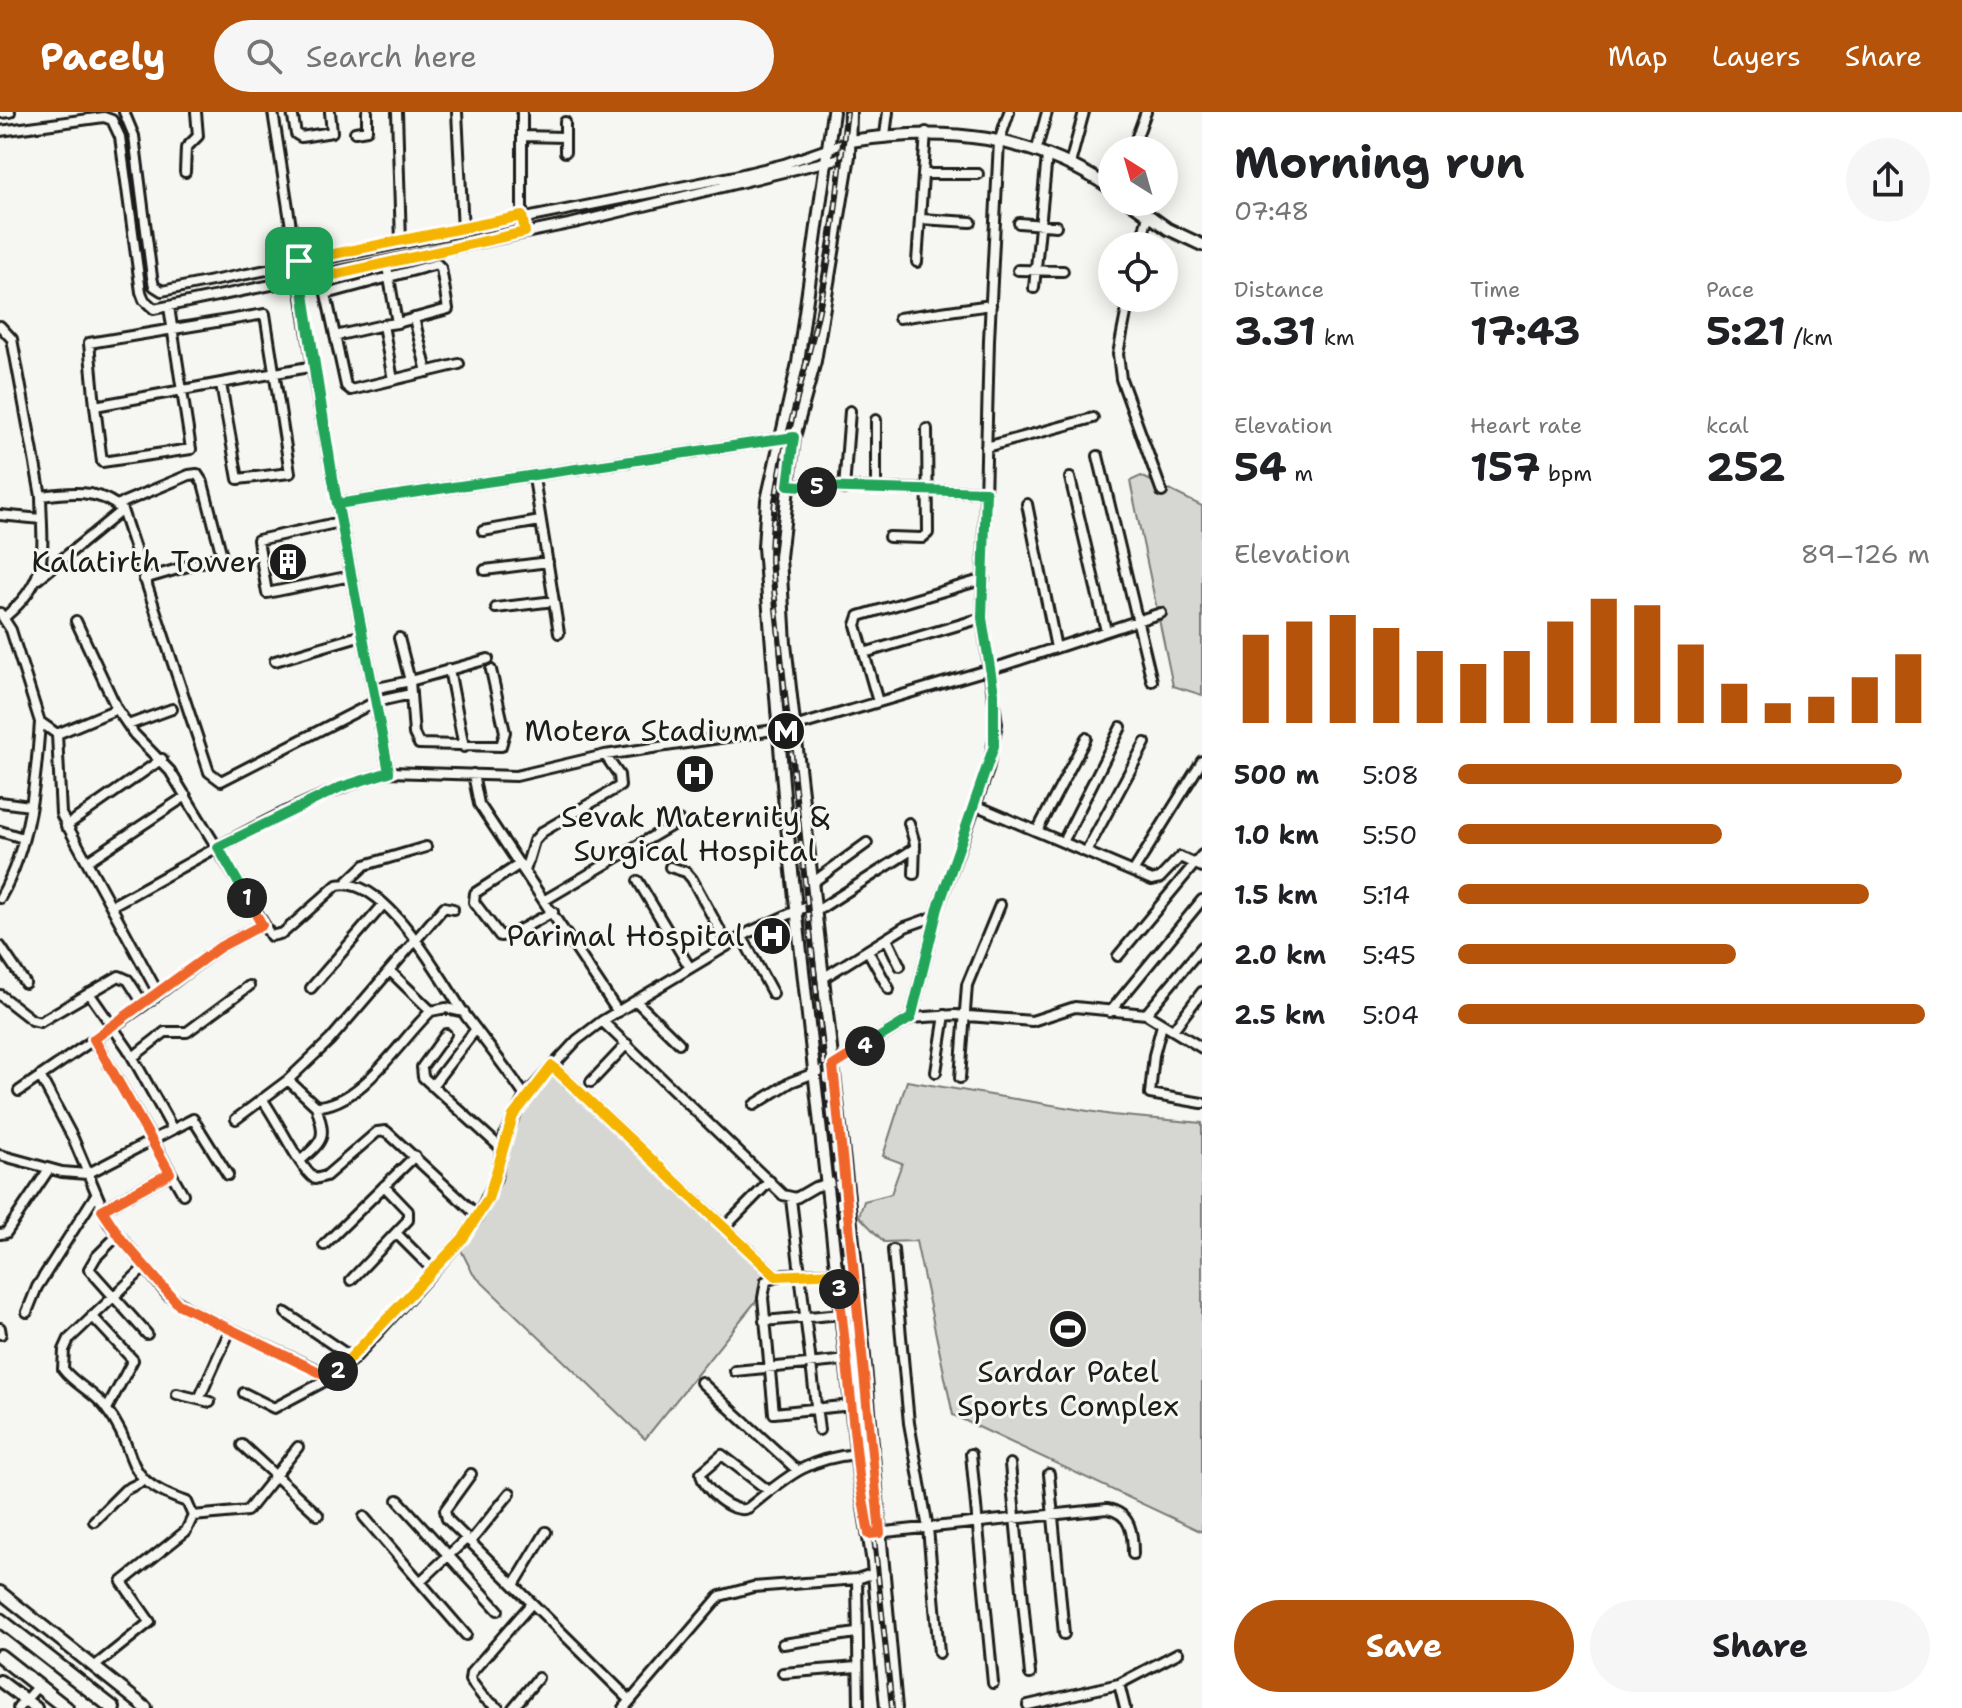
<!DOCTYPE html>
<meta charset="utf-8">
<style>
body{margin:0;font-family:"Shantell Sans",sans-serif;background:#f6f6f6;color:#202124;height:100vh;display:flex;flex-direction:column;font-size:30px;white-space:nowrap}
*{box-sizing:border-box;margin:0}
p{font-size:26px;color:#757577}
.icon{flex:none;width:44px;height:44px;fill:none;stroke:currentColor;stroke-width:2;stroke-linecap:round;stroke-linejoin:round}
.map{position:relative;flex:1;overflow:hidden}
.sheet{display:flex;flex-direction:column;background:#fff;width:760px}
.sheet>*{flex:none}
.needle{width:52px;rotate:323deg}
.tools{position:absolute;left:1098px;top:24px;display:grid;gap:16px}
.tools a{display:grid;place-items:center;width:80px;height:80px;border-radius:50%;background:#fff;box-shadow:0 4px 20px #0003;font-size:40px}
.pin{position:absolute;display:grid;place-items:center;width:68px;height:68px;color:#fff;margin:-34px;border-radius:16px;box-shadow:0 4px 12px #0006}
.km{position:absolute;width:40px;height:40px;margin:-20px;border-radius:50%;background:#222;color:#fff;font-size:22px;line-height:40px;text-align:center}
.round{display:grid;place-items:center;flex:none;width:84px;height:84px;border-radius:42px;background:#f6f6f6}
.summary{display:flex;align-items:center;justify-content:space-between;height:136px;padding:0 32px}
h1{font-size:44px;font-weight:700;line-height:60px}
.figures{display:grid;grid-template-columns:repeat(3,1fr);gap:12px;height:136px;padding:8px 32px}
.figures div{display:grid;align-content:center}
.figures b{font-size:40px;font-weight:700}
.figures small{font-size:22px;font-weight:400}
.figures p{font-size:22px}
.chart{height:224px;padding:16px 32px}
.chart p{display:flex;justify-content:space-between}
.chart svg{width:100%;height:144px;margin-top:8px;stroke:#b45309;stroke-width:6}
.cta{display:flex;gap:16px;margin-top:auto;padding:16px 32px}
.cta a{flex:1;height:92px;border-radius:48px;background:#b45309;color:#fff;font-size:32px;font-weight:700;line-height:92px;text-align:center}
.cta a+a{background:#f6f6f6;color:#202124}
ul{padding:0 32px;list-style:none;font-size:26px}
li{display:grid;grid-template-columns:128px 96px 1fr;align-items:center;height:60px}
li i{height:20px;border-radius:10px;background:#b45309}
header{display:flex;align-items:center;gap:48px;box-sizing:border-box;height:112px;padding:0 40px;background:#b45309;color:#fff}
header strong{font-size:38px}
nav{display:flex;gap:44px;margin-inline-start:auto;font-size:28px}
.search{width:560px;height:72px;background:#f6f6f6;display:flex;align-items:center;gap:20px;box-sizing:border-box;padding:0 28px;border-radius:44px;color:#757577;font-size:30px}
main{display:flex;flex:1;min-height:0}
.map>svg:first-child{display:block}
.green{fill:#d6d6d2;stroke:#797977;stroke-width:2}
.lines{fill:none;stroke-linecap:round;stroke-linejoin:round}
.minor-casing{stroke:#1c1c1c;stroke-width:14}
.tertiary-casing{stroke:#1c1c1c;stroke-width:16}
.primary-casing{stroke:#1c1c1c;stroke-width:18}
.minor{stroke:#f6f6f2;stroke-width:8}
.tertiary{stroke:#f6f6f2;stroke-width:10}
.primary{stroke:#f6f6f2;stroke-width:12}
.rail-casing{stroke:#1c1c1c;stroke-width:6}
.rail{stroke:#f6f6f2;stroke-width:3;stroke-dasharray:9;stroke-linecap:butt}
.split-1-casing{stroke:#fff;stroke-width:16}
.split-2-casing{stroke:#fff;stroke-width:16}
.split-3-casing{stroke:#fff;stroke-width:16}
.split-4-casing{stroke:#fff;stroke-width:16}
.split-5-casing{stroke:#fff;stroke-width:16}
.split-6-casing{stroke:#fff;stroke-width:16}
.split-7-casing{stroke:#fff;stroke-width:16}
.split-1{stroke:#22a559;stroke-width:10}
.split-2{stroke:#f0652b;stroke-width:10}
.split-3{stroke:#f5b400;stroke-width:10}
.split-4{stroke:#f0652b;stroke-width:10}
.split-5{stroke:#22a559;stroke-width:10}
.split-6{stroke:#22a559;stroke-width:10}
.split-7{stroke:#f5b400;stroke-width:10}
.labels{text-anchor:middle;stroke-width:6;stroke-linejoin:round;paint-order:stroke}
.poi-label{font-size:30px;fill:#1c1c1c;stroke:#f6f6f2;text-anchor:end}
</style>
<header>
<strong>Pacely</strong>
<div class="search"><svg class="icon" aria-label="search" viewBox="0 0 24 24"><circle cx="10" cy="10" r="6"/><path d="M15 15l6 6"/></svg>Search here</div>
<nav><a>Map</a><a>Layers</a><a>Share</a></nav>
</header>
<main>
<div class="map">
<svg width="1202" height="1596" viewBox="0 0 1202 1596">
<rect width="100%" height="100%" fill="#f6f6f2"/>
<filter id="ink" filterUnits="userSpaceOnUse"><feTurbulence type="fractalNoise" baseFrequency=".0125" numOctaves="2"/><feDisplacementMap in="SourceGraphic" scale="16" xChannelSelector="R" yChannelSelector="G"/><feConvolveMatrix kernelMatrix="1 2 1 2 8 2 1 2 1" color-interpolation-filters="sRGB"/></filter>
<g filter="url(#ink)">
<path class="green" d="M 1141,364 L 1202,394 L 1202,583 L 1173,574 L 1130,369 Z
M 556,960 L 774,1158 L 763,1172 L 760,1184 L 645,1327 L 473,1162 L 461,1138 L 492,1092 L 521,999 Z
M 907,969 L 1112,1003 L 1202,1011 L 1202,1420 L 953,1303 L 916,1129 L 884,1130 L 859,1104 L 864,1089 L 891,1082 L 902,1051 L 883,1044 Z"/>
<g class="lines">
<defs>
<path id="minor" d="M 124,0 L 134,24 L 152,165 L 154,174 L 162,179 L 735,64 L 784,52 L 850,29
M 273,0 L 320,300 L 389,660 L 516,664 L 605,643 L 794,615 L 1004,553 L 1161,501
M 292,0 L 296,22 L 301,25 L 332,20 L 330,0
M 397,0 L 401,130
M 457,0 L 463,118
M 522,0 L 522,104 L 525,120
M 0,1 L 10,0
M 565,10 L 565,40
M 0,19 L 104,5 L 112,8 L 120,25 L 141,180 L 144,188 L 154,197 L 574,111 L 849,44
M 355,20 L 367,18 L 367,0
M 885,23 L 888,0
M 522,24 L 564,25
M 1132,38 L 1146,0
M 1036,40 L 1047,0
M 1070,52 L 1084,0
M 185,60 L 186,36 L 198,24 L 196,0
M 923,62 L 978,62
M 920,107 L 971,110
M 1019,111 L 1056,114
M 1140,134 L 1148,103
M 917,150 L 926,20
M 1018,158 L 1063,159
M 388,160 L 397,211 L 383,213 L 393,268
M 1034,176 L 1047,44
M 1129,186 L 1118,242 L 1121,267 L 1162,380
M 169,195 L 191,337 L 102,350 L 95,294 L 314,254
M 414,206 L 427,260
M 899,206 L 991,193
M 397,211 L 448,197 L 441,156 L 437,152 L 326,182 L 346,274 L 351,278 L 459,252
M 0,214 L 12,227 L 41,384 C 42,439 51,466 6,504
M 335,224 L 383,213
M 95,294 L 89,231 L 265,202 L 290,361 L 238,367 L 221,272
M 876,308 L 876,376
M 986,335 L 1093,306
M 1098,344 L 1152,569
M 534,366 L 559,521
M 1070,366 L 1106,519
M 788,373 L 986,380
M 844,377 L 850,299
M 41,384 C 69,380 99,376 122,398 L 209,660 L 221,669 L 375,590 L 411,582
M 337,392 L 794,325
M 1027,392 L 1056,536
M 117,393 L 189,363 L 197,362 L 203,371 L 222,444 L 144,467
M 0,403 L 41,407
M 340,410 L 258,428 L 267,481 L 351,464
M 483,419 L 540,409
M 889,425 L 922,426 L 928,421 L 927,317
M 485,458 L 548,450
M 38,467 L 122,398
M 496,496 L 554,489
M 0,501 L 11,518 L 40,610 L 57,622 L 117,597 L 134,622 L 170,659 L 271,824 L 283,821 L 337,773 C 386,762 442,870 466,904 C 486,931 507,957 525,984 L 505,1023 L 496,1066 L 478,1104 L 464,1125 L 354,1247 L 338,1259 L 326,1262 L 190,1198 L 168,1183 L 109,1111 L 73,1026 L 40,964
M 76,509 L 117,597
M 864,541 L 982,506
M 488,547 L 410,569 L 414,622 L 419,632 L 501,634 L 505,620 L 491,558
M 275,549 L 362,523
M 449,557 L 464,635
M 373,577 L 410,569 L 399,526
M 878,590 L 856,513 L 859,504 L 984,467
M 128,613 L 172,597
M 57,622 L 61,702 L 111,794 C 201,746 290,688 389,660
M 473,662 L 479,692 L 618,900
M 0,690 L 30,694
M 975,693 L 1152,768 L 1160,766 L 1180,745 L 1202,755
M 909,711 L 915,732 L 914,762
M 66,714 L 162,647
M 0,719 L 23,726
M 1037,719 L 1086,626
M 1063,730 L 1121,615
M 1086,740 L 1145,631
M 88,749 L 186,684
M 520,752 L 475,781 L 474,790 L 500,824 L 512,822 L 553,800
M 670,755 L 686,760 L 692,767 L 728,833
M 525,759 L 534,729 L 542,720 L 620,674 L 619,663 L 605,643
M 1133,760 L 1202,649
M 638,769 L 690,856
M 346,771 L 365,753 L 426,735
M 812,771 L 867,731
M 0,786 C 30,734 36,668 40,610
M 545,788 L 679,709
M 111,794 L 158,881
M 815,800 L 915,736
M 742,825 L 773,882
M 887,827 L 900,854
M 0,834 L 25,871
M 868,839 L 889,877
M 1118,844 L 1202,743
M 390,859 L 431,899
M 823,866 L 905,815 L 936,804
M 311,876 L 383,793
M 89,881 L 128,937 L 172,1016
M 0,883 L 32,908 L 40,910 L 119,864 L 128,868 L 144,893 L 220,835 L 262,813
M 636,889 L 679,931
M 1110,900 L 1202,788
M 1146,902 L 1202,835
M 911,906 L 955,903 L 1032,909 L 1075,895 L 1146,902 L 1202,936
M 602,909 L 783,1083 L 796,1086 L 815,1075 L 846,1067
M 1162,913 L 1154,943 L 1150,982 L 1202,991
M 1173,918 L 1202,880
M 446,922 L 422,955 L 423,965 L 501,1036
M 94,927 L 183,1082
M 133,945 L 165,920 L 187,920 L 249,874
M 552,954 L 776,1164
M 936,960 L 945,903
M 960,966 L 967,873 L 1000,793
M 288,968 L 316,994 C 361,994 400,928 431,899 L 446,896 L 464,900
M 591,970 L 627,932
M 432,974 L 476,917
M 19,979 L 144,893
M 525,984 L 577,928 L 602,909 L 750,820 L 814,791
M 262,987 C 278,1008 299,1056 315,1067 L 326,1064 L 377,1020 L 386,1019 L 478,1104
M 754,993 L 791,970 L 833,954 L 911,906 L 938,796 L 988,658 L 997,612 L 982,506 L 989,228 L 999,30 L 1009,0
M 236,1007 L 288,968 L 330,928 L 444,795 L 453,797
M 0,1043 L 62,1060 L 87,1062 L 193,1007 L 228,1063
M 300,1049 C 325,1027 326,1026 316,994
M 791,1087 L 819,1318
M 102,1098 L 170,1061
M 724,1116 L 770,1069
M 0,1122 L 6,1121 L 49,1057
M 397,1122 L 433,1158
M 118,1123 L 96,1145 L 89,1157 L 147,1222
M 324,1133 L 415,1044
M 893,1138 L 909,1311 L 928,1416 L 939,1541
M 837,1161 L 784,1162 L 766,1169 L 763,1186 L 774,1301 L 852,1293
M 351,1168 L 408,1108 L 408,1099 L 384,1074
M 27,1200 L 37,1175 L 95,1084
M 286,1201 L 354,1247
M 92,1204 L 133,1248 L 107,1297
M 764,1209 L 842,1202
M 0,1216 L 1,1222
M 735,1259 L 848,1248
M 701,1270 L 797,1358
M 244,1281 L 274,1296 L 325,1269 L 333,1261
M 177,1282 L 210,1290
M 199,1287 L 230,1218
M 242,1333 L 318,1403
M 971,1342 L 993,1571
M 1010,1352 L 1030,1562
M 471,1362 L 445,1398 L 447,1407 L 630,1588
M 1049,1362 L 1064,1522
M 769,1379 L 722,1343 L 701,1361 C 702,1377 733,1403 748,1396 C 787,1365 805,1347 856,1342
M 398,1388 L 498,1498
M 193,1404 L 247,1399 L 298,1335
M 364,1405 L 466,1523
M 94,1409 L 125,1378 L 143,1369
M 876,1421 L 1107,1397 C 1131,1401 1133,1421 1133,1442
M 470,1430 L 510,1381
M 420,1470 L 466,1427
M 514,1473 L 546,1420
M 783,1532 L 856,1521
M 95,1554 L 150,1510 L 122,1470 L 186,1419 L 193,1404 L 187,1390 C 116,1366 143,1344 105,1295 C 94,1280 75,1273 63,1257 L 64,1238 L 69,1227 L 145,1155
M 783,1561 L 857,1555
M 1119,1572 L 1178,1541
M 1028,1593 L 1119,1572 L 1125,1596
M 18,1596 L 38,1574
M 498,1596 L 483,1585 L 470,1568 L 471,1561 L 532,1491
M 513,1596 L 538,1566
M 624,1596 L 720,1484 L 753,1475 L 857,1467
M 859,1596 L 857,1467 L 878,1460"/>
<path id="tertiary" d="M 833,0 L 798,251 L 767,388 L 764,435 L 785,696 L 859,1364 L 873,1451 L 886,1596
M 850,0 L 849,44 L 815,249 L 794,325 L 780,445 L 785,532 L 856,1156 L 896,1596
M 850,29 C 944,14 1031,22 1112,77
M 1130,90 L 1168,117 L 1202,133
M 0,1480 L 146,1596
M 0,1569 L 36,1596"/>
<path id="primary" d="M 0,1508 L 113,1596
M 0,1544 L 66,1596"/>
</defs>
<use href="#minor" class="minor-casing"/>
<use href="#tertiary" class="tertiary-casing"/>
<use href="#primary" class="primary-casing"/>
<use href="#minor" class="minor"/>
<use href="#tertiary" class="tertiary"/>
<use href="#primary" class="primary"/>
<defs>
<path id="rail" d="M 847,0 C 838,64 834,130 820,193 C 802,278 771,361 771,449 L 892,1596"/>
</defs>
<use href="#rail" class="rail-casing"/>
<use href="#rail" class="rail"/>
</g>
</g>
<g class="lines" filter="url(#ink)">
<defs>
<path id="split-1" d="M 247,786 L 218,735 L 341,675 L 389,660 L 320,300 L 299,149"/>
<path id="split-2" d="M 247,786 L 262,813 L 220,835 L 94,927 L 170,1061 L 102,1098 L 122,1128 L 178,1192 L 321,1261 L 338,1259"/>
<path id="split-3" d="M 338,1259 L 464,1125 L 488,1087 L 513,1004 L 552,954 L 776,1164 L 837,1161 L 839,1177"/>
<path id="split-4" d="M 839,1177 L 859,1364 L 869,1422 L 880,1421 L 833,954 L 865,934"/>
<path id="split-5" d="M 817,375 L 986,380 L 982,506 L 994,581 L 994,634 L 938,796 L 911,906 L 865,934"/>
<path id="split-6" d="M 302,170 L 337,392 L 794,325 L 788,373 L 817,375"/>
<path id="split-7" d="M 299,149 L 522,104 L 525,120 L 302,170"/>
</defs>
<use href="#split-1" class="split-1-casing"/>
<use href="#split-2" class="split-2-casing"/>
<use href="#split-3" class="split-3-casing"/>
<use href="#split-4" class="split-4-casing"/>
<use href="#split-5" class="split-5-casing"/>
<use href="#split-6" class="split-6-casing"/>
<use href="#split-7" class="split-7-casing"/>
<use href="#split-1" class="split-1"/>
<use href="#split-2" class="split-2"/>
<use href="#split-3" class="split-3"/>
<use href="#split-4" class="split-4"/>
<use href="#split-5" class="split-5"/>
<use href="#split-6" class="split-6"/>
<use href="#split-7" class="split-7"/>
</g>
<defs>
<symbol id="building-disc" viewBox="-11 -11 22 22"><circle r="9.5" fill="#1c1c1c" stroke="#f6f6f2"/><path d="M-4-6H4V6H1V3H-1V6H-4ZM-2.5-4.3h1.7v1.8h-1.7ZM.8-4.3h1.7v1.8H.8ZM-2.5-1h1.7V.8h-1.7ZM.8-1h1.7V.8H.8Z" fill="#fff"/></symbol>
<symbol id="metro-disc" viewBox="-11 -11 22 22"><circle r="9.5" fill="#1c1c1c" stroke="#f6f6f2"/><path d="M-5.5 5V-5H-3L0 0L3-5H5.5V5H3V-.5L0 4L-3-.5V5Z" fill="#fff"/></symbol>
<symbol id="hospital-disc" viewBox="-11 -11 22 22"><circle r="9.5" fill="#1c1c1c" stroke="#f6f6f2"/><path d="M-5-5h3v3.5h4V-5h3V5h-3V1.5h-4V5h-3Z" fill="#fff"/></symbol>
<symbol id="stadium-disc" viewBox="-11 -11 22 22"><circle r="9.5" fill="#1c1c1c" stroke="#f6f6f2"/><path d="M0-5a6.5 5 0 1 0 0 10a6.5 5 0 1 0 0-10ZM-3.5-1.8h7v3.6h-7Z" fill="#fff"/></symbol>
</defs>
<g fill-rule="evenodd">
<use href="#building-disc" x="266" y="428" width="44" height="44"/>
<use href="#metro-disc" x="764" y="597" width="44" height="44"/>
<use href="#hospital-disc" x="673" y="640" width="44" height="44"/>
<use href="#hospital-disc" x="750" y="802" width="44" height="44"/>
<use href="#stadium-disc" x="1046" y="1195" width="44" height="44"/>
</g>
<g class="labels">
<g class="poi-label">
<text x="260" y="460">Kalatirth Tower</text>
<text x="758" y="629">Motera Stadium</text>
<text x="695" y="715" text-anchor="middle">Sevak Maternity &amp;<tspan x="695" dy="34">Surgical Hospital</tspan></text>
<text x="744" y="834">Parimal Hospital</text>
<text x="1068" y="1270" text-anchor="middle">Sardar Patel<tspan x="1068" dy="34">Sports Complex</tspan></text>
</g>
</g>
</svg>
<div class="tools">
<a><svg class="needle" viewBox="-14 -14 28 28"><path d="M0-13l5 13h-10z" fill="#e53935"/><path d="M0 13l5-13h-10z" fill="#757577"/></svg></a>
<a><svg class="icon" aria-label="locate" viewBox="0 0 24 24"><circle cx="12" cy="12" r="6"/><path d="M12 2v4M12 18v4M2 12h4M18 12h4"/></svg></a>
</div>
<div class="pin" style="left:299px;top:149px;background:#1e9e55"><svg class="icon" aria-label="arrive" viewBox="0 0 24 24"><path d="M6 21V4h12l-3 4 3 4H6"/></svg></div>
<b class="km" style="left:247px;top:786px">1</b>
<b class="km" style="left:338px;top:1259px">2</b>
<b class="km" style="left:839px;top:1177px">3</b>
<b class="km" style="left:865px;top:934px">4</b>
<b class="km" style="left:817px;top:375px">5</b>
</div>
<section class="sheet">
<div class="summary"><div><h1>Morning run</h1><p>07:48</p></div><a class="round"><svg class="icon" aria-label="share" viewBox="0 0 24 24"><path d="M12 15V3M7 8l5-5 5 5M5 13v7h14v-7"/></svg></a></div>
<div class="figures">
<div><p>Distance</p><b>3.31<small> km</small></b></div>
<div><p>Time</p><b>17:43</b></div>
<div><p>Pace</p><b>5:21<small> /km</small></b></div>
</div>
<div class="figures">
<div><p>Elevation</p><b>54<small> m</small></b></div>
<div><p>Heart rate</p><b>157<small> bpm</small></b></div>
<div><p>kcal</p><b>252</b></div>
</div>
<div class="chart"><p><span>Elevation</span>89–126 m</p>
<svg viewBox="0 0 160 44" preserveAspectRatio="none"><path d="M5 44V17M15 44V13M25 44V11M35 44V15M45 44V22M55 44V26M65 44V22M75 44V13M85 44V6M95 44V8M105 44V20M115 44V32M125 44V38M135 44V36M145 44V30M155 44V23"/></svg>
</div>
<ul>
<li><b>500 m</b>5:08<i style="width:94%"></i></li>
<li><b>1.0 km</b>5:50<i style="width:56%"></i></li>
<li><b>1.5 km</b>5:14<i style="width:87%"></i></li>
<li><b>2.0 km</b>5:45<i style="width:59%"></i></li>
<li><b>2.5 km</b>5:04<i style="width:99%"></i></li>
</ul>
<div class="cta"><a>Save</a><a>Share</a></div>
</section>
</main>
